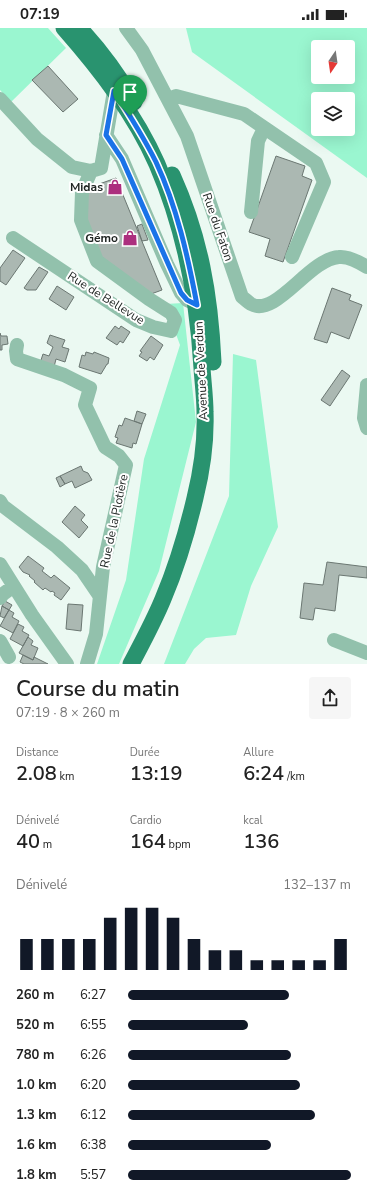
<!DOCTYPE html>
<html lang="fr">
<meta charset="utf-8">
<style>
body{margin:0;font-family:"Nunito Sans",sans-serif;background:#f6f6f6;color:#222;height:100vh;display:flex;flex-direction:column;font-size:15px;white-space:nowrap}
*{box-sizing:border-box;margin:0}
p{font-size:13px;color:#767676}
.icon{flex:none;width:22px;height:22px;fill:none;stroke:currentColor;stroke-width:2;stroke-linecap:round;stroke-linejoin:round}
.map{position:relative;height:636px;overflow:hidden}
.panel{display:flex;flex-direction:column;background:#fff;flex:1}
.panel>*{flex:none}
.needle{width:26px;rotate:193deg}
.tools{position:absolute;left:311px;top:12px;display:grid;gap:8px}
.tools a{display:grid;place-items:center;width:44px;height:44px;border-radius:4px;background:#fff;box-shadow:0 4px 16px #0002;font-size:20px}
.pin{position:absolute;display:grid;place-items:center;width:34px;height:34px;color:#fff;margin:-41px -17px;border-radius:50% 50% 50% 0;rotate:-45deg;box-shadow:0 0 4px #0007}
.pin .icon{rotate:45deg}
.round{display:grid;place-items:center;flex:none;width:42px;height:42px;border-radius:4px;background:#f6f6f6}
.headline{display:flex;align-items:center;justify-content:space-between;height:68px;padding:0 16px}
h1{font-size:22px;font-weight:600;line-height:30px}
.metrics{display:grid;grid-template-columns:repeat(3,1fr);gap:6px;height:68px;padding:4px 16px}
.metrics div{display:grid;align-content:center}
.metrics b{font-size:20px;font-weight:600}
.metrics small{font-size:11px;font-weight:400}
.metrics p{font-size:11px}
.chart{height:112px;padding:8px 16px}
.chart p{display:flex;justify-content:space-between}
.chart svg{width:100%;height:72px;margin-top:4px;stroke:#111827;stroke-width:6}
ul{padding:0 16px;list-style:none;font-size:13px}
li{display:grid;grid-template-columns:64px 48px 1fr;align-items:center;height:30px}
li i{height:10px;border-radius:5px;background:#111827}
.status{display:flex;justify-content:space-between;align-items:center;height:28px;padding:0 20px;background:#fff;direction:ltr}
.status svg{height:11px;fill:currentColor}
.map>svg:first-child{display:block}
.green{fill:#9af6d0;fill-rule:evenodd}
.building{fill:#abb8b2;stroke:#6b7772}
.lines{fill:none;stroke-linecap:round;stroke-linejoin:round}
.minor{stroke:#92c1ac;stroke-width:14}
.major{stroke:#29936f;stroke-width:17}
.route-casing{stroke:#fff;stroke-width:8}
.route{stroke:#1a73e8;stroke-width:5}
.labels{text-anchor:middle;stroke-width:4;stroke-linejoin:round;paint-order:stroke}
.poi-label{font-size:12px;font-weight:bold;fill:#212624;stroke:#fff;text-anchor:end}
.street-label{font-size:12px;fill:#212624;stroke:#fff}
</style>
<div class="status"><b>07:19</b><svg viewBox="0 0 49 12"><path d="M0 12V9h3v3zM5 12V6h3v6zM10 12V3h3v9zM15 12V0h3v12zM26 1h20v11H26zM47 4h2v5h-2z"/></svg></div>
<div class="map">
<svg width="367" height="636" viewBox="0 0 367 636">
<rect width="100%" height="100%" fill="#ebf9f2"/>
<path class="green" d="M 0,0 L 48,0 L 66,20 L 11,74 L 0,62 Z
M 186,0 L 367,0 L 367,150 L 192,24 ZM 318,19 L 348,19 L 348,49 L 318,49 ZM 318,71 L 348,71 L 348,101 L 318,101 Z
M 183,275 L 196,394 L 159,543 L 119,636 L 97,636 L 126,552 L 144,431 L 180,317 L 165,276 Z
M 233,326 L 256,332 L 278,499 L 251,558 L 236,607 L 206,610 L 194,621 L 185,636 L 164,636 L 229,468 Z"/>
<path class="building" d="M 48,38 L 78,71 L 63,84 L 32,52 Z
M 276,128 L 305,138 L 302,148 L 312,152 L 283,234 L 265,228 L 270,211 L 249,204 Z
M 116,150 L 162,262 L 151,266 L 99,227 L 85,191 L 88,160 Z
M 142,196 L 148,212 L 142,213 L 137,198 Z
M 13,222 L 25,230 L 6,257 L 0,253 L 0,240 Z
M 39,239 L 48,244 L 36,262 L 27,262 L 24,260 Z
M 57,258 L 74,269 L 66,282 L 49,271 Z
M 332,260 L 351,267 L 349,272 L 362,277 L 349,311 L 331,304 L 327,315 L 314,311 Z
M 115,298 L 119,301 L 121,298 L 130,304 L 123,315 L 120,313 L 117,317 L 106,310 Z
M 0,305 L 1,308 L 7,308 L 8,316 L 2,317 L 2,322 L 0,322 Z
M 50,307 L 65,312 L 62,319 L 69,321 L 65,334 L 56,331 L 54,339 L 40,335 L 43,326 L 49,328 L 53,319 L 47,315 Z
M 151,308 L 163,317 L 154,332 L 150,329 L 147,333 L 139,328 L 142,324 L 140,323 Z
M 86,324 L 93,326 L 94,324 L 109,330 L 108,336 L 107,336 L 101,346 L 79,339 L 82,327 L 85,328 Z
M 342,342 L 350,348 L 330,378 L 321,372 Z
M 137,383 L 146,386 L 142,396 L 134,393 Z
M 125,390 L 142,396 L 136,416 L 133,415 L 132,420 L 116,415 L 118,410 L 115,409 L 119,397 L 122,398 Z
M 81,438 L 83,443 L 88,445 L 92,452 L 75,460 L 72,453 L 65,456 L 60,448 Z
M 60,448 L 65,456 L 60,459 L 56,450 Z
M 75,478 L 85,487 L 81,492 L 88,499 L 79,510 L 62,494 Z
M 28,528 L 44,540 L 42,543 L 51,550 L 54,547 L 70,560 L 61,572 L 54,567 L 55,565 L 52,563 L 51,564 L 45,560 L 43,562 L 34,554 L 35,553 L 29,548 L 30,547 L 23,544 L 19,539 Z
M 327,534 L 367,539 L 367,550 L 339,547 L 335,583 L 315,580 L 313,592 L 300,590 L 304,555 L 323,557 Z
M 5,573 L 12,577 L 9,582 L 2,578 Z
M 68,576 L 83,577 L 81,603 L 66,601 Z
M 2,578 L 9,582 L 4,590 L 0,588 Z
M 9,582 L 14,585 L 12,589 L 19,593 L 13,605 L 0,598 Z
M 18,596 L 24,599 L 22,603 L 29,607 L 23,618 L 10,611 Z
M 28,609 L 33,613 L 31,617 L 38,620 L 33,632 L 19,625 Z
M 23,627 L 33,632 L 34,629 L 48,636 L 24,636 L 20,634 Z"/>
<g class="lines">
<path class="minor" d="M 126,0 L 142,22 L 187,108 L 242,269 C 245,271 248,274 251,276 C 276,290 309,231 339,229 C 348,228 359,234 367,239
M 0,71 L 37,111 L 72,139 L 91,143 L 101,140 L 114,63
M 168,71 L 176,68 L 244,86 L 316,135 L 324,154 L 292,229
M 106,107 L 122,131 L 167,236 L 181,265 L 187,272 L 197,277
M 251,184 L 258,113 L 264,100
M 13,210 L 136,292 L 153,299 L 171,303 L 175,292 L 171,285 L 149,271 L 97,233 L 81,192 L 82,164 L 91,143
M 17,317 L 16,323 L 17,331 L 64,347 L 90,360 L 85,377 L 105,419 L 119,428 L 126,437 L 103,539 L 96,606 L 87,636
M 367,357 L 364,390 L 367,400
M 0,473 L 3,478 L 57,519 L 82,542 L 99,567
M 0,536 L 32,587 L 67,636
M 0,570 L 3,566 L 14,558
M 334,612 L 367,625
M 0,613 L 9,629"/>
<path class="major" d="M 64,0 C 100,41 135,86 157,136 C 185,201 198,270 202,340 C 203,355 205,370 205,384 C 206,412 202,442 195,470 C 187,504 177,538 163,571 C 154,593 142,615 131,636
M 79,0 C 101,23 118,47 134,74
M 172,147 C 200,209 210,267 213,334"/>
</g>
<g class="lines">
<defs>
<path id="route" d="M 114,63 C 129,86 144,110 156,134 C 177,179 188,229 197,277 L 187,272 L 181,265 L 122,131 L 106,107 Z"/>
</defs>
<use href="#route" class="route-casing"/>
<use href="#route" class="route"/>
</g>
<defs>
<symbol id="shop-bare" viewBox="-9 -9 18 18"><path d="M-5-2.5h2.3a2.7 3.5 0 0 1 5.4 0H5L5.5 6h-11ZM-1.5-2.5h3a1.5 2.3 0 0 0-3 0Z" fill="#ac2e7e" stroke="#fff" stroke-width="2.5" paint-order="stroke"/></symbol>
</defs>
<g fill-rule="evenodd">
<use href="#shop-bare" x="104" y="148" width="22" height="22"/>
<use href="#shop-bare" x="119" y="199" width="22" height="22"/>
</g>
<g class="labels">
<g class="poi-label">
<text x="103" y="163">Midas</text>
<text x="118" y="214">Gémo</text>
</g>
<g class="street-label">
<text transform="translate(218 199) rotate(71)" y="4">Rue du Faton</text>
<text transform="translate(106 270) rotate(32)" y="4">Rue de Bellevue</text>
<text transform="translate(201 343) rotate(-93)" y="4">Avenue de Verdun</text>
<text transform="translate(114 493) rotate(-78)" y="4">Rue de la Plotière</text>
</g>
</g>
</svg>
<div class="tools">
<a><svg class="needle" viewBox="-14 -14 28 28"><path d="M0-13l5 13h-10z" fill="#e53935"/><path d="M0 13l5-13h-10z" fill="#767676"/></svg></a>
<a><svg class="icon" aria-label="layers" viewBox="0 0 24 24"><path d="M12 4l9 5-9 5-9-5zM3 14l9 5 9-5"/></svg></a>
</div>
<div class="pin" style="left:130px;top:88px;background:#1e9e55"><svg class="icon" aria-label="arrive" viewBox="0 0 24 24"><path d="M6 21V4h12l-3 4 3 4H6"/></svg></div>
</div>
<section class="panel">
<div class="headline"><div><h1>Course du matin</h1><p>07:19 · 8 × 260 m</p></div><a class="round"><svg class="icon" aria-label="share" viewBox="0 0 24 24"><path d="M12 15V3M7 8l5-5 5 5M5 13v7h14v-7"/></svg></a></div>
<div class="metrics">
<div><p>Distance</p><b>2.08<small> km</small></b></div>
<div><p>Durée</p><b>13:19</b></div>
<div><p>Allure</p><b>6:24<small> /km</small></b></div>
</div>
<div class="metrics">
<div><p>Dénivelé</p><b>40<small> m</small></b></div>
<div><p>Cardio</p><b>164<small> bpm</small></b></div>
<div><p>kcal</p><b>136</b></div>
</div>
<div class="chart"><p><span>Dénivelé</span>132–137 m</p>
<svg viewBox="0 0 160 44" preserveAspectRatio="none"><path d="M5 44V25M15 44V25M25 44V25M35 44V25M45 44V12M55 44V6M65 44V6M75 44V12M85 44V25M95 44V32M105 44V32M115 44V38M125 44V38M135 44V38M145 44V38M155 44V25"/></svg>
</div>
<ul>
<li><b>260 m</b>6:27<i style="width:72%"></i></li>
<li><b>520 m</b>6:55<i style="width:54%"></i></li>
<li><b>780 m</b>6:26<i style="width:73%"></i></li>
<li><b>1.0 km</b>6:20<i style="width:77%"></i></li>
<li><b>1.3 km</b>6:12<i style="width:84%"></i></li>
<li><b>1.6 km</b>6:38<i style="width:64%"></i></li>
<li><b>1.8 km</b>5:57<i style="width:100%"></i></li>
</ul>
</section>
